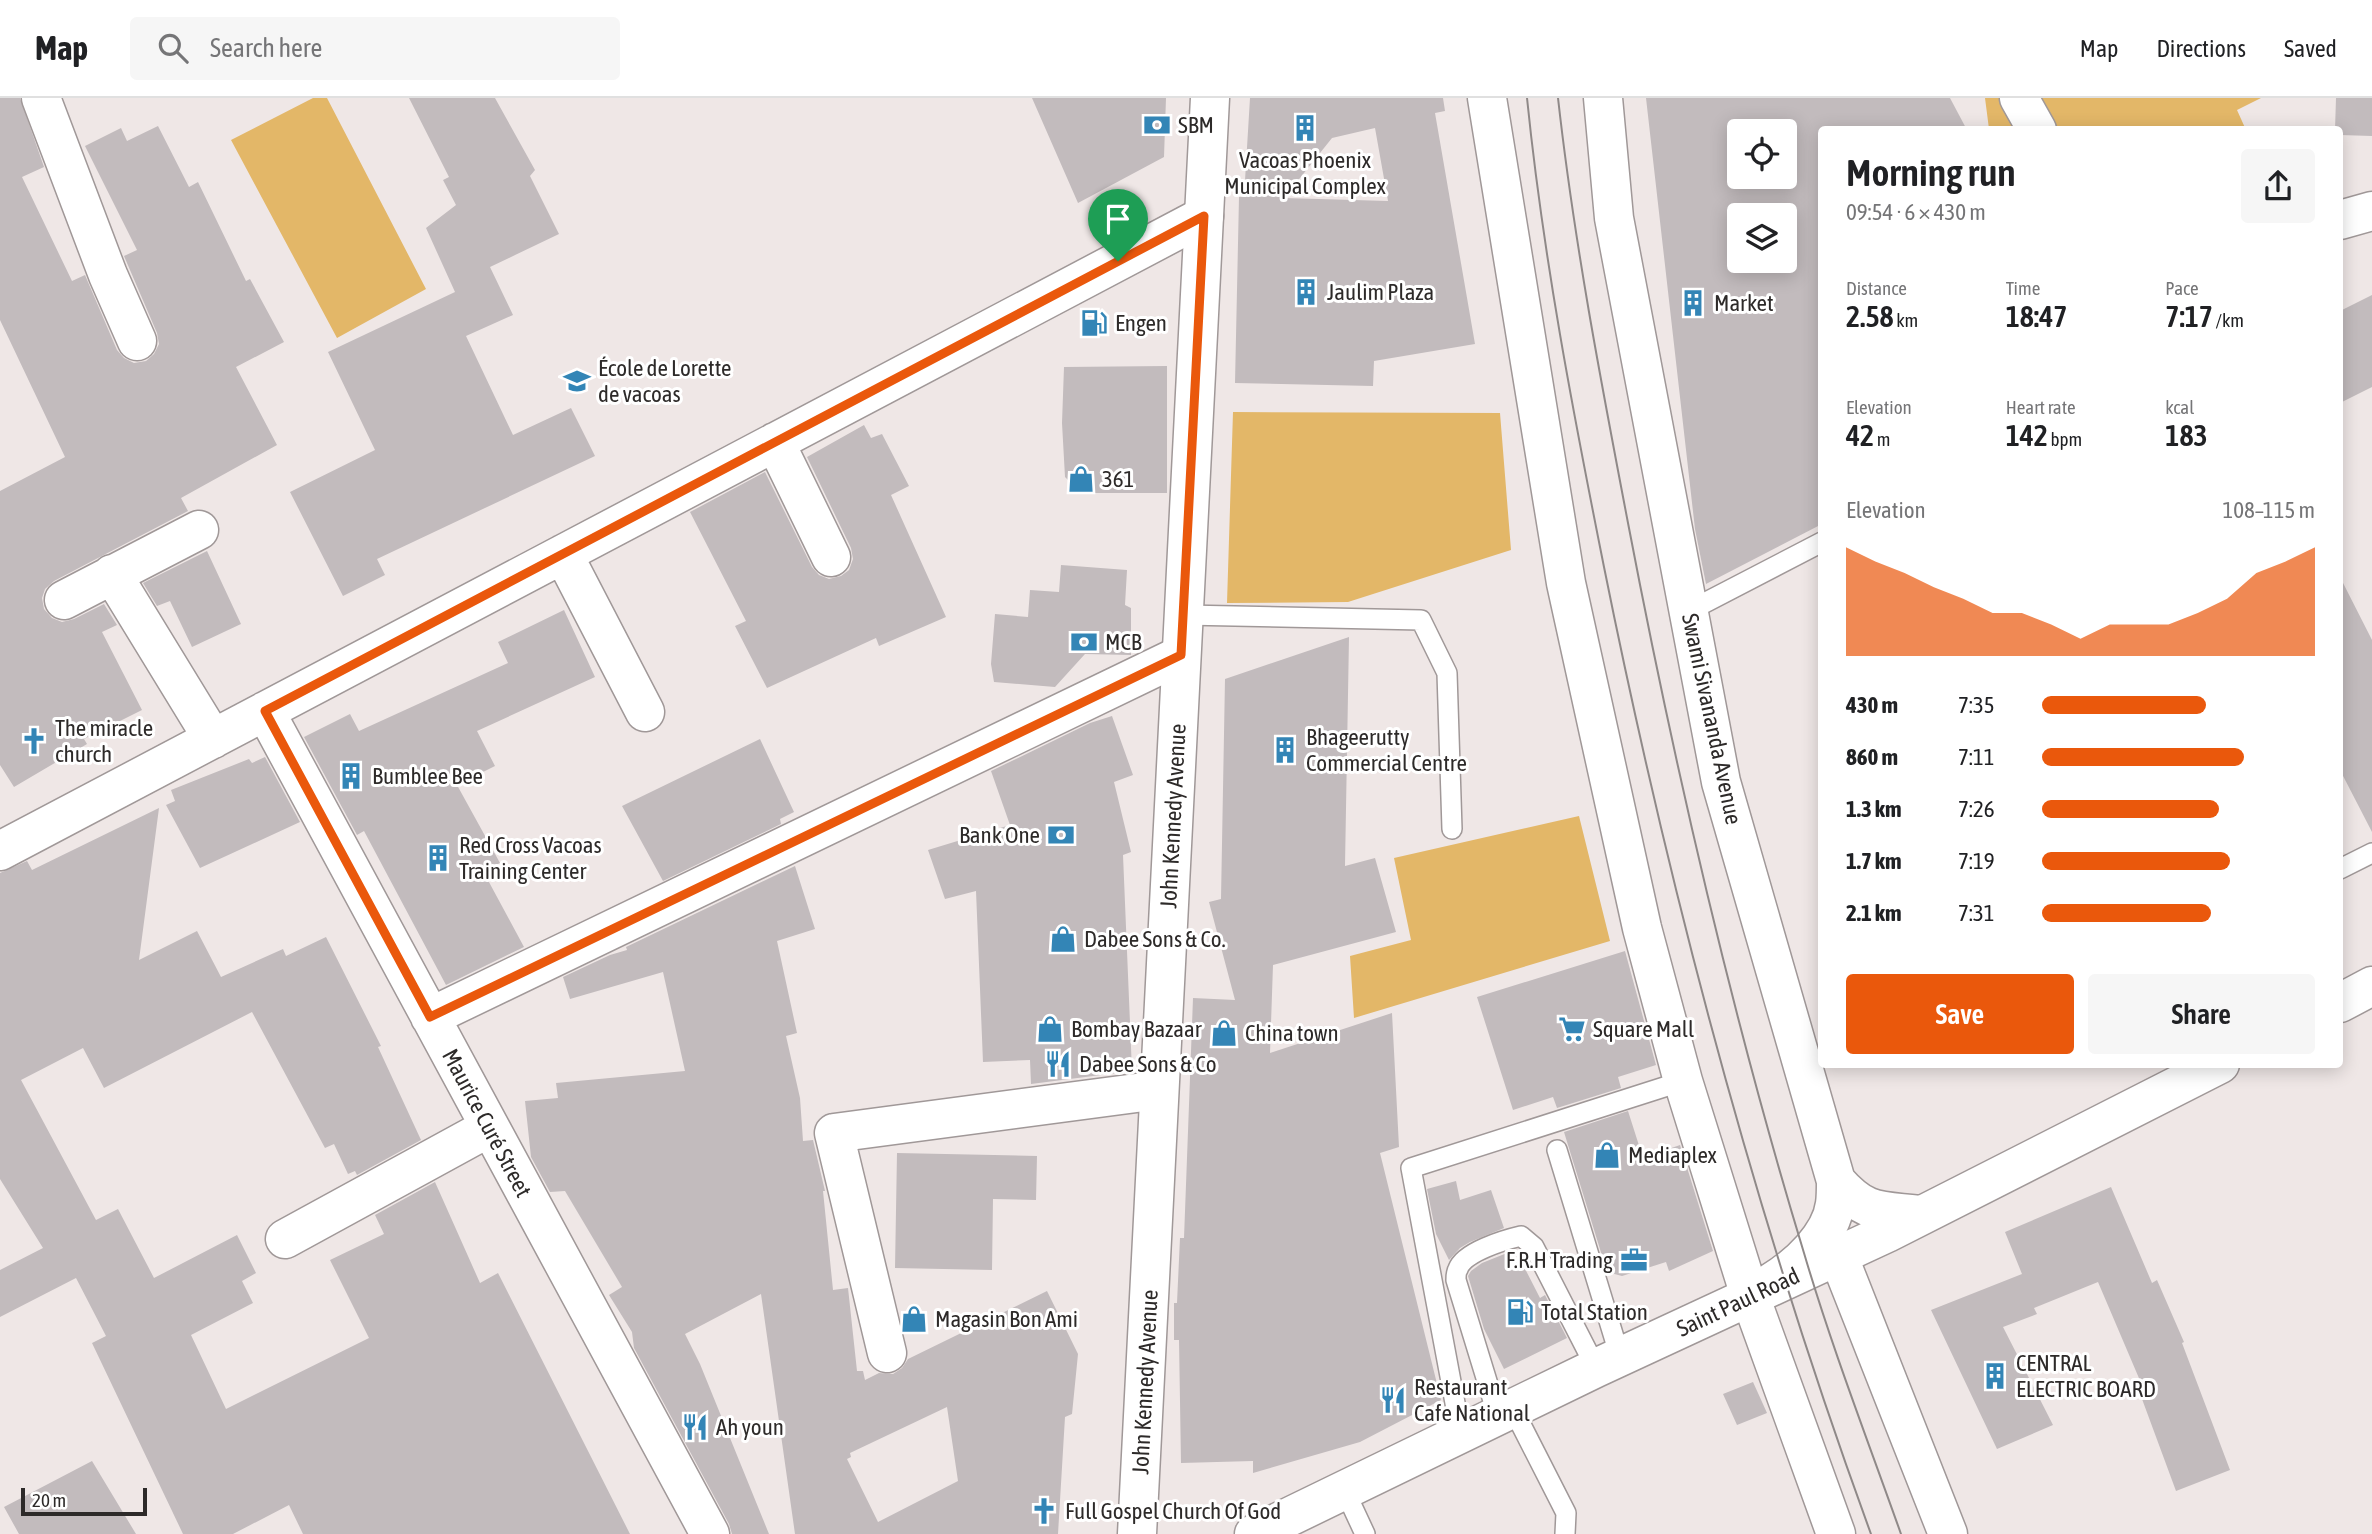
<!DOCTYPE html>
<meta charset="utf-8">
<style>
body{margin:0;font-family:"Asap Condensed",sans-serif;background:#f6f6f6;color:#202124;height:100vh;display:flex;flex-direction:column;font-size:26px;white-space:nowrap}
*{box-sizing:border-box;margin:0}
p{font-size:23px;color:#757577}
.icon{flex:none;width:38px;height:38px;fill:none;stroke:currentColor;stroke-width:2;stroke-linecap:round;stroke-linejoin:round}
.map{position:relative;flex:1;overflow:hidden}
.side{position:absolute;left:1818px;top:28px;width:525px;height:942px;display:flex;flex-direction:column;background:#fff;border-radius:7px;box-shadow:0 4px 18px #0003}
.side>*{flex:none}
.fabs{position:absolute;left:1727px;top:21px;display:grid;gap:14px}
.fabs a{display:grid;place-items:center;width:70px;height:70px;border-radius:7px;background:#fff;box-shadow:0 4px 18px #0003;font-size:35px}
.scale{position:absolute;left:21px;bottom:18px;width:126px;box-sizing:border-box;padding-left:7px;border:4px solid #2d2a29;border-top:0;font-size:19px;line-height:24px;white-space:nowrap;color:#2d2a29;-webkit-text-stroke:5px #fff;paint-order:stroke}
.pin{position:absolute;display:grid;place-items:center;width:60px;height:60px;color:#fff;margin:-72px -30px;border-radius:50% 50% 50% 0;rotate:-45deg;box-shadow:0 0 7px #0007}
.pin .icon{rotate:45deg}
.round{display:grid;place-items:center;flex:none;width:74px;height:74px;border-radius:7px;background:#f6f6f6}
.overview{display:flex;align-items:center;justify-content:space-between;height:119px;padding:0 28px}
h1{font-size:38px;font-weight:600;line-height:52px}
.figures{display:grid;grid-template-columns:repeat(3,1fr);gap:10px;height:119px;padding:7px 28px}
.figures div{display:grid;align-content:center}
.figures b{font-size:30px;font-weight:600}
.figures small{font-size:19px;font-weight:400}
.figures p{font-size:19px}
.chart{height:196px;padding:14px 28px}
.chart p{display:flex;justify-content:space-between}
.chart svg{width:100%;height:126px;margin-top:7px;fill:#ea580c;opacity:.7}
.button{display:flex;gap:14px;margin-top:auto;padding:14px 28px}
.button a{flex:1;height:80px;border-radius:7px;background:#ea580c;color:#fff;font-size:28px;font-weight:600;line-height:80px;text-align:center}
.button a+a{background:#f6f6f6;color:#202124}
ul{padding:0 28px;list-style:none;font-size:23px}
li{display:grid;grid-template-columns:112px 84px 1fr;align-items:center;height:52px}
li i{height:18px;border-radius:9px;background:#ea580c}
header{display:flex;align-items:center;gap:42px;box-sizing:border-box;height:98px;padding:0 35px;background:#fff;border-bottom:2px solid #e0e0e0}
header strong{font-size:33px}
nav{display:flex;gap:38px;margin-inline-start:auto;font-size:24px}
.search{width:490px;height:63px;background:#f6f6f6;display:flex;align-items:center;gap:18px;box-sizing:border-box;padding:0 24px;border-radius:7px;color:#757577;font-size:26px}
.map>svg:first-child{display:block}
.green{fill:#e3b768}
.building{fill:#c2bbbd;fill-rule:evenodd}
.lines{fill:none;stroke-linecap:round;stroke-linejoin:round}
.service-casing{stroke:#a09898;stroke-width:22}
.minor-casing{stroke:#a09898;stroke-width:41}
.tertiary-casing{stroke:#a09898;stroke-width:41}
.secondary-casing{stroke:#a09898;stroke-width:41}
.service{stroke:#fff;stroke-width:19}
.minor{stroke:#fff;stroke-width:38}
.tertiary{stroke:#fff;stroke-width:38}
.secondary{stroke:#fff;stroke-width:38}
.tram{stroke:#8f8988;stroke-width:2}
.route-casing{stroke:#fff;stroke-width:14}
.route{stroke:#ea580c;stroke-width:9}
.labels{text-anchor:middle;stroke-width:6;stroke-linejoin:round;paint-order:stroke}
.poi-label{font-size:23px;fill:#2d2a29;stroke:#fff;text-anchor:start}
.street-label{font-size:23px;fill:#2d2a29;stroke:#fff}
</style>
<header>
<strong>Map</strong>
<div class="search"><svg class="icon" aria-label="search" viewBox="0 0 24 24"><circle cx="10" cy="10" r="6"/><path d="M15 15l6 6"/></svg>Search here</div>
<nav><a>Map</a><a>Directions</a><a>Saved</a></nav>
</header>
<div class="map">
<svg width="2372" height="1436" viewBox="0 0 2372 1436">
<rect width="100%" height="100%" fill="#efe7e6"/>
<path class="green" d="M 313,0 L 327,0 L 426,191 L 337,240 L 231,42 Z
M 1985,0 L 2261,0 L 2237,12 L 2246,32 L 1989,31 Z
M 1233,314 L 1500,315 L 1511,452 L 1348,504 L 1227,505 Z
M 1579,718 L 1610,843 L 1354,920 L 1350,858 L 1411,842 L 1394,760 Z"/>
<path class="building" d="M 0,0 L 20,0 L 44,69 L 22,79 L 72,183 L 85,177 L 117,252 L 124,260 L 134,265 L 146,263 L 154,256 L 159,246 L 157,235 L 124,158 L 137,152 L 85,48 L 121,30 L 127,43 L 158,28 L 189,89 L 198,84 L 246,183 L 250,181 L 284,244 L 236,269 L 277,347 L 181,400 L 188,413 L 54,483 L 45,491 L 42,500 L 44,511 L 52,520 L 62,524 L 74,521 L 104,506 L 117,527 L 102,534 L 142,612 L 84,641 L 87,646 L 14,689 L 0,667 L 0,393 L 65,359 L 0,222 Z
M 409,0 L 495,0 L 535,72 L 530,78 L 559,136 L 490,169 L 513,217 L 466,238 L 513,337 L 571,310 L 595,358 L 377,461 L 385,477 L 343,498 L 290,394 L 375,352 L 328,254 L 455,194 L 426,130 L 456,107 L 443,82 L 449,79 Z
M 1032,0 L 1166,0 L 1164,59 L 1078,105 Z
M 1250,0 L 1443,0 L 1445,13 L 1435,15 L 1475,246 L 1374,263 L 1373,288 L 1235,285 L 1239,99 L 1244,99 ZM 1375,30 L 1388,103 L 1284,100 L 1332,40 Z
M 1646,0 L 1950,0 L 1967,32 L 1822,32 L 1822,426 L 1706,486 L 1695,431 ZM 1740,33 L 1785,33 L 1785,79 L 1740,79 ZM 1740,117 L 1785,117 L 1785,163 L 1740,163 Z
M 2336,0 L 2372,0 L 2372,38 L 2340,37 L 2340,32 L 2335,32 Z
M 2372,197 L 2372,289 L 2340,305 L 2340,213 Z
M 1167,268 L 1167,395 L 1081,395 L 1065,379 L 1062,325 L 1064,269 Z
M 864,327 L 871,340 L 882,336 L 909,388 L 891,397 L 946,519 L 879,548 L 876,540 L 767,590 L 735,528 L 746,523 L 690,414 L 765,374 L 812,469 L 819,477 L 829,481 L 841,478 L 849,472 L 853,461 L 851,450 L 807,359 Z
M 207,453 L 241,526 L 192,549 L 170,503 L 157,508 L 143,485 Z
M 1061,467 L 1127,472 L 1125,507 L 1131,510 L 1131,557 L 1085,556 L 1055,589 L 994,584 L 991,566 L 995,516 L 1028,519 L 1030,492 L 1059,494 Z
M 2340,479 L 2372,542 L 2372,734 L 2340,672 Z
M 564,512 L 595,579 L 477,633 L 495,668 L 457,687 L 500,765 L 483,773 L 524,849 L 446,887 L 364,733 L 357,737 L 304,639 L 350,616 L 359,633 L 508,565 L 498,544 Z
M 1349,539 L 1345,768 L 1375,760 L 1396,834 L 1273,867 L 1270,955 L 1392,915 L 1399,1049 L 1380,1055 L 1441,1302 L 1360,1344 L 1253,1375 L 1253,1363 L 1181,1365 L 1179,1242 L 1174,1242 L 1174,1205 L 1177,1205 L 1180,1140 L 1184,1140 L 1193,900 L 1235,902 L 1209,804 L 1221,801 L 1225,581 Z
M 1112,618 L 1133,677 L 1114,684 L 1131,754 L 1123,757 L 1132,973 L 1031,986 L 1030,962 L 983,964 L 976,793 L 945,801 L 928,752 L 1010,727 L 991,673 L 1090,625 Z
M 760,641 L 794,714 L 780,721 L 781,726 L 663,783 L 622,708 Z
M 265,659 L 300,724 L 200,770 L 166,707 L 175,703 L 171,692 L 249,661 L 252,665 Z
M 159,710 L 139,862 L 197,833 L 221,879 L 283,851 L 286,858 L 326,839 L 381,948 L 378,949 L 421,1042 L 357,1077 L 355,1073 L 348,1076 L 334,1046 L 325,1050 L 252,914 L 104,990 L 83,950 L 21,982 L 96,1122 L 118,1111 L 154,1180 L 237,1137 L 256,1175 L 242,1183 L 253,1205 L 191,1237 L 226,1311 L 369,1240 L 330,1162 L 384,1136 L 375,1117 L 435,1084 L 480,1185 L 498,1175 L 630,1436 L 303,1436 L 289,1407 L 233,1436 L 183,1436 L 92,1245 L 106,1238 L 76,1180 L 0,1219 L 0,1172 L 43,1150 L 0,1081 L 0,775 L 27,763 L 32,772 Z
M 795,768 L 815,831 L 777,843 L 797,935 L 786,938 L 800,1000 L 803,1043 L 813,1042 L 825,1093 L 823,1093 L 833,1192 L 848,1190 L 857,1273 L 863,1273 L 865,1282 L 879,1275 L 893,1276 L 902,1270 L 908,1261 L 1047,1193 L 1078,1256 L 1072,1316 L 1065,1319 L 1058,1436 L 795,1436 L 761,1196 L 685,1236 L 700,1266 L 769,1436 L 732,1436 L 729,1426 L 634,1250 L 632,1234 L 609,1197 L 622,1189 L 565,1093 L 550,1094 L 531,1059 L 525,1003 L 558,1000 L 556,985 L 685,973 L 663,874 L 570,901 L 563,879 L 610,857 L 627,852 L 626,849 ZM 947,1309 L 958,1383 L 878,1424 L 847,1361 L 851,1359 L 850,1355 Z
M 1625,853 L 1656,967 L 1618,979 L 1621,990 L 1557,1010 L 1553,999 L 1513,1012 L 1477,899 Z
M 1628,1013 L 1643,1060 L 1680,1047 L 1713,1153 L 1669,1173 L 1666,1164 L 1622,1178 L 1607,1174 L 1564,1034 Z
M 897,1055 L 1037,1058 L 1036,1102 L 993,1101 L 992,1172 L 895,1170 Z
M 1456,1083 L 1460,1102 L 1491,1092 L 1504,1130 L 1470,1144 L 1460,1150 L 1449,1162 L 1436,1136 L 1427,1091 Z
M 2111,1089 L 2152,1185 L 2157,1182 L 2184,1244 L 2182,1245 L 2230,1372 L 2176,1393 L 2142,1301 L 2147,1299 L 2098,1184 L 2034,1210 L 2037,1216 L 2003,1229 L 2053,1327 L 1997,1351 L 1931,1212 L 2022,1176 L 2005,1134 Z
M 1512,1153 L 1514,1161 L 1519,1159 L 1540,1200 L 1545,1197 L 1567,1240 L 1504,1271 L 1484,1231 L 1468,1178 L 1471,1173 L 1482,1165 Z
M 1753,1284 L 1767,1315 L 1737,1327 L 1723,1296 Z
M 92,1363 L 136,1436 L 19,1436 L 4,1409 Z"/>
<g class="lines">
<defs>
<path id="service" d="M 1689,513 L 1822,444
M 1184,517 L 1421,522 L 1447,575 L 1452,731
M 2340,771 L 2372,755
M 1557,1052 L 1620,1259
M 1513,1311 L 1566,1415 L 1565,1436
M 1498,1319 L 1456,1182 C 1456,1178 1456,1174 1458,1171 C 1464,1154 1504,1142 1521,1138 L 1534,1149 L 1596,1270
M 1461,1337 L 1411,1070 L 1683,983
M 1345,1393 L 1365,1436"/>
<path id="minor" d="M 41,0 L 108,177 L 137,243
M 2019,0 L 2037,32
M 2340,122 L 2372,113
M 775,344 L 831,459
M 563,456 L 645,614
M 112,476 L 213,641
M 64,502 L 199,432
M 265,613 L 710,1436
M 0,753 L 1204,118
M 430,919 L 1181,557
M 285,1141 L 490,1029
M 1838,1157 L 1948,1436
M 887,1255 L 834,1035 L 1159,992"/>
<path id="tertiary" d="M 1487,0 L 1566,485 L 1642,830 L 1683,983 L 1750,1198 L 1836,1436
M 1603,0 L 1614,120 L 1721,684 L 1836,1083 C 1836,1091 1836,1099 1835,1106 C 1831,1138 1798,1168 1772,1184
M 1836,1083 C 1866,1117 1879,1112 1921,1117
M 1137,1436 L 1210,0"/>
<path id="secondary" d="M 2340,905 L 2372,888
M 1254,1436 L 1596,1270 L 1887,1135 L 2220,966"/>
</defs>
<use href="#service" class="service-casing"/>
<use href="#minor" class="minor-casing"/>
<use href="#tertiary" class="tertiary-casing"/>
<use href="#secondary" class="secondary-casing"/>
<use href="#service" class="service"/>
<use href="#minor" class="minor"/>
<use href="#tertiary" class="tertiary"/>
<use href="#secondary" class="secondary"/>
<path class="tram" d="M 1527,0 C 1543,158 1573,314 1604,469 C 1670,797 1756,1122 1871,1436
M 1558,0 C 1574,143 1601,284 1628,425 C 1675,671 1731,915 1804,1155 C 1832,1250 1868,1343 1901,1436"/>
</g>
<g class="lines">
<defs>
<path id="route" d="M 1204,118 L 1181,557 L 430,919 L 265,613 Z"/>
</defs>
<use href="#route" class="route-casing"/>
<use href="#route" class="route"/>
</g>
<defs>
<symbol id="bank-bare" viewBox="-9 -9 18 18"><path d="M-6-4H6V4H-6ZM0-2.3a2.3 2.3 0 1 0 0 4.6a2.3 2.3 0 1 0 0-4.6Z" fill="#3385b6" stroke="#fff" stroke-width="2.5" paint-order="stroke"/></symbol>
<symbol id="building-bare" viewBox="-9 -9 18 18"><path d="M-4-6H4V6H1V3H-1V6H-4ZM-2.5-4.3h1.7v1.8h-1.7ZM.8-4.3h1.7v1.8H.8ZM-2.5-1h1.7V.8h-1.7ZM.8-1h1.7V.8H.8Z" fill="#3385b6" stroke="#fff" stroke-width="2.5" paint-order="stroke"/></symbol>
<symbol id="fuel-bare" viewBox="-9 -9 18 18"><path d="M-5.5-6h7V0h2V4h1.3V-2.5L3-4.5l.8-.8L6-3V5H2.5V1h-1V6h-7ZM-4.2-4.7v3.2H.2V-4.7Z" fill="#3385b6" stroke="#fff" stroke-width="2.5" paint-order="stroke"/></symbol>
<symbol id="school-bare" viewBox="-9 -9 18 18"><path d="M0-5L7-2L0 1L-7-2ZM-4 1L0 2.5L4 1V4Q0 6-4 4Z" fill="#3385b6" stroke="#fff" stroke-width="2.5" paint-order="stroke"/></symbol>
<symbol id="shop-bare" viewBox="-9 -9 18 18"><path d="M-5-2.5h2.3a2.7 3.5 0 0 1 5.4 0H5L5.5 6h-11ZM-1.5-2.5h3a1.5 2.3 0 0 0-3 0Z" fill="#3385b6" stroke="#fff" stroke-width="2.5" paint-order="stroke"/></symbol>
<symbol id="church-bare" viewBox="-9 -9 18 18"><path d="M-1.2-6h2.4v3.5h3.3v2.4h-3.3V6h-2.4V-.1h-3.3v-2.4h3.3Z" fill="#3385b6" stroke="#fff" stroke-width="2.5" paint-order="stroke"/></symbol>
<symbol id="supermarket-bare" viewBox="-9 -9 18 18"><path d="M-6-5.5h2.5l.6 2H6L4.5 2H-2.5L-4.4-4H-6ZM-1.5 3.2a1.3 1.3 0 1 0 .1 0ZM3 3.2a1.3 1.3 0 1 0 .1 0Z" fill="#3385b6" stroke="#fff" stroke-width="2.5" paint-order="stroke"/></symbol>
<symbol id="restaurant-bare" viewBox="-9 -9 18 18"><path d="M-5-6h1v4h1v-4h1v4h1v-4h1v5L-1.5 .5V6h-2V.5L-5-1ZM5-6V6H3V1.5H1.5Q1.5-4 5-6Z" fill="#3385b6" stroke="#fff" stroke-width="2.5" paint-order="stroke"/></symbol>
<symbol id="office-bare" viewBox="-9 -9 18 18"><path d="M-6-3h4V-5.5h4V-3h4V5H-6ZM-1-4.5V-3h2v-1.5ZM-6 0V1H6V0Z" fill="#3385b6" stroke="#fff" stroke-width="2.5" paint-order="stroke"/></symbol>
</defs>
<g fill-rule="evenodd">
<use href="#bank-bare" x="1138" y="8" width="38" height="38"/>
<use href="#building-bare" x="1286" y="11" width="38" height="38"/>
<use href="#building-bare" x="1287" y="175" width="38" height="38"/>
<use href="#building-bare" x="1674" y="186" width="38" height="38"/>
<use href="#fuel-bare" x="1075" y="206" width="38" height="38"/>
<use href="#school-bare" x="558" y="264" width="38" height="38"/>
<use href="#shop-bare" x="1062" y="362" width="38" height="38"/>
<use href="#bank-bare" x="1065" y="525" width="38" height="38"/>
<use href="#church-bare" x="15" y="624" width="38" height="38"/>
<use href="#building-bare" x="1266" y="633" width="38" height="38"/>
<use href="#building-bare" x="332" y="659" width="38" height="38"/>
<use href="#bank-bare" x="1042" y="718" width="38" height="38"/>
<use href="#building-bare" x="419" y="741" width="38" height="38"/>
<use href="#shop-bare" x="1044" y="822" width="38" height="38"/>
<use href="#shop-bare" x="1031" y="912" width="38" height="38"/>
<use href="#supermarket-bare" x="1553" y="912" width="38" height="38"/>
<use href="#shop-bare" x="1205" y="916" width="38" height="38"/>
<use href="#restaurant-bare" x="1039" y="947" width="38" height="38"/>
<use href="#shop-bare" x="1588" y="1038" width="38" height="38"/>
<use href="#office-bare" x="1615" y="1143" width="38" height="38"/>
<use href="#fuel-bare" x="1501" y="1195" width="38" height="38"/>
<use href="#shop-bare" x="895" y="1202" width="38" height="38"/>
<use href="#building-bare" x="1976" y="1259" width="38" height="38"/>
<use href="#restaurant-bare" x="1374" y="1283" width="38" height="38"/>
<use href="#restaurant-bare" x="676" y="1310" width="38" height="38"/>
<use href="#church-bare" x="1025" y="1394" width="38" height="38"/>
</g>
<g class="labels">
<g class="poi-label">
<text x="1178" y="35">SBM</text>
<text x="1305" y="70" text-anchor="middle">Vacoas Phoenix<tspan x="1305" dy="26">Municipal Complex</tspan></text>
<text x="1327" y="202">Jaulim Plaza</text>
<text x="1714" y="213">Market</text>
<text x="1115" y="233">Engen</text>
<text x="598" y="278">École de Lorette<tspan x="598" dy="26">de vacoas</tspan></text>
<text x="1102" y="389">361</text>
<text x="1105" y="552">MCB</text>
<text x="55" y="638">The miracle<tspan x="55" dy="26">church</tspan></text>
<text x="1306" y="647">Bhageerutty<tspan x="1306" dy="26">Commercial Centre</tspan></text>
<text x="372" y="686">Bumblee Bee</text>
<text x="1040" y="745" text-anchor="end">Bank One</text>
<text x="459" y="755">Red Cross Vacoas<tspan x="459" dy="26">Training Center</tspan></text>
<text x="1084" y="849">Dabee Sons &amp; Co.</text>
<text x="1071" y="939">Bombay Bazaar</text>
<text x="1593" y="939">Square Mall</text>
<text x="1245" y="943">China town</text>
<text x="1079" y="974">Dabee Sons &amp; Co</text>
<text x="1628" y="1065">Mediaplex</text>
<text x="1613" y="1170" text-anchor="end">F.R.H Trading</text>
<text x="1541" y="1222">Total Station</text>
<text x="935" y="1229">Magasin Bon Ami</text>
<text x="2016" y="1273">CENTRAL<tspan x="2016" dy="26">ELECTRIC BOARD</tspan></text>
<text x="1414" y="1297">Restaurant<tspan x="1414" dy="26">Cafe National</tspan></text>
<text x="716" y="1337">Ah youn</text>
<text x="1065" y="1421">Full Gospel Church Of God</text>
</g>
<g class="street-label">
<text transform="translate(1712 621) rotate(78)" y="8">Swami Sivananda Avenue</text>
<text transform="translate(1173 718) rotate(-87)" y="8">John Kennedy Avenue</text>
<text transform="translate(487 1025) rotate(62)" y="8">Maurice Curé Street</text>
<text transform="translate(1738 1204) rotate(-25)" y="8">Saint Paul Road</text>
<text transform="translate(1145 1284) rotate(-87)" y="8">John Kennedy Avenue</text>
</g>
</g>
</svg>
<div class="fabs">
<a><svg class="icon" aria-label="locate" viewBox="0 0 24 24"><circle cx="12" cy="12" r="6"/><path d="M12 2v4M12 18v4M2 12h4M18 12h4"/></svg></a>
<a><svg class="icon" aria-label="layers" viewBox="0 0 24 24"><path d="M12 4l9 5-9 5-9-5zM3 14l9 5 9-5"/></svg></a>
</div>
<div class="scale">20 m</div>
<div class="pin" style="left:1118px;top:163px;background:#1e9e55"><svg class="icon" aria-label="arrive" viewBox="0 0 24 24"><path d="M6 21V4h12l-3 4 3 4H6"/></svg></div>
<section class="side">
<div class="overview"><div><h1>Morning run</h1><p>09:54 · 6 × 430 m</p></div><a class="round"><svg class="icon" aria-label="share" viewBox="0 0 24 24"><path d="M12 15V3M7 8l5-5 5 5M5 13v7h14v-7"/></svg></a></div>
<div class="figures">
<div><p>Distance</p><b>2.58<small> km</small></b></div>
<div><p>Time</p><b>18:47</b></div>
<div><p>Pace</p><b>7:17<small> /km</small></b></div>
</div>
<div class="figures">
<div><p>Elevation</p><b>42<small> m</small></b></div>
<div><p>Heart rate</p><b>142<small> bpm</small></b></div>
<div><p>kcal</p><b>183</b></div>
</div>
<div class="chart"><p><span>Elevation</span>108–115 m</p>
<svg viewBox="0 0 160 44" preserveAspectRatio="none"><path d="M0 44V6L10 11L20 15L30 20L40 24L50 29L60 29L70 33L80 38L90 33L100 33L110 33L120 29L130 24L140 15L150 11L160 6V44z"/></svg>
</div>
<ul>
<li><b>430 m</b>7:35<i style="width:60%"></i></li>
<li><b>860 m</b>7:11<i style="width:74%"></i></li>
<li><b>1.3 km</b>7:26<i style="width:65%"></i></li>
<li><b>1.7 km</b>7:19<i style="width:69%"></i></li>
<li><b>2.1 km</b>7:31<i style="width:62%"></i></li>
</ul>
<div class="button"><a>Save</a><a>Share</a></div>
</section>
</div>
